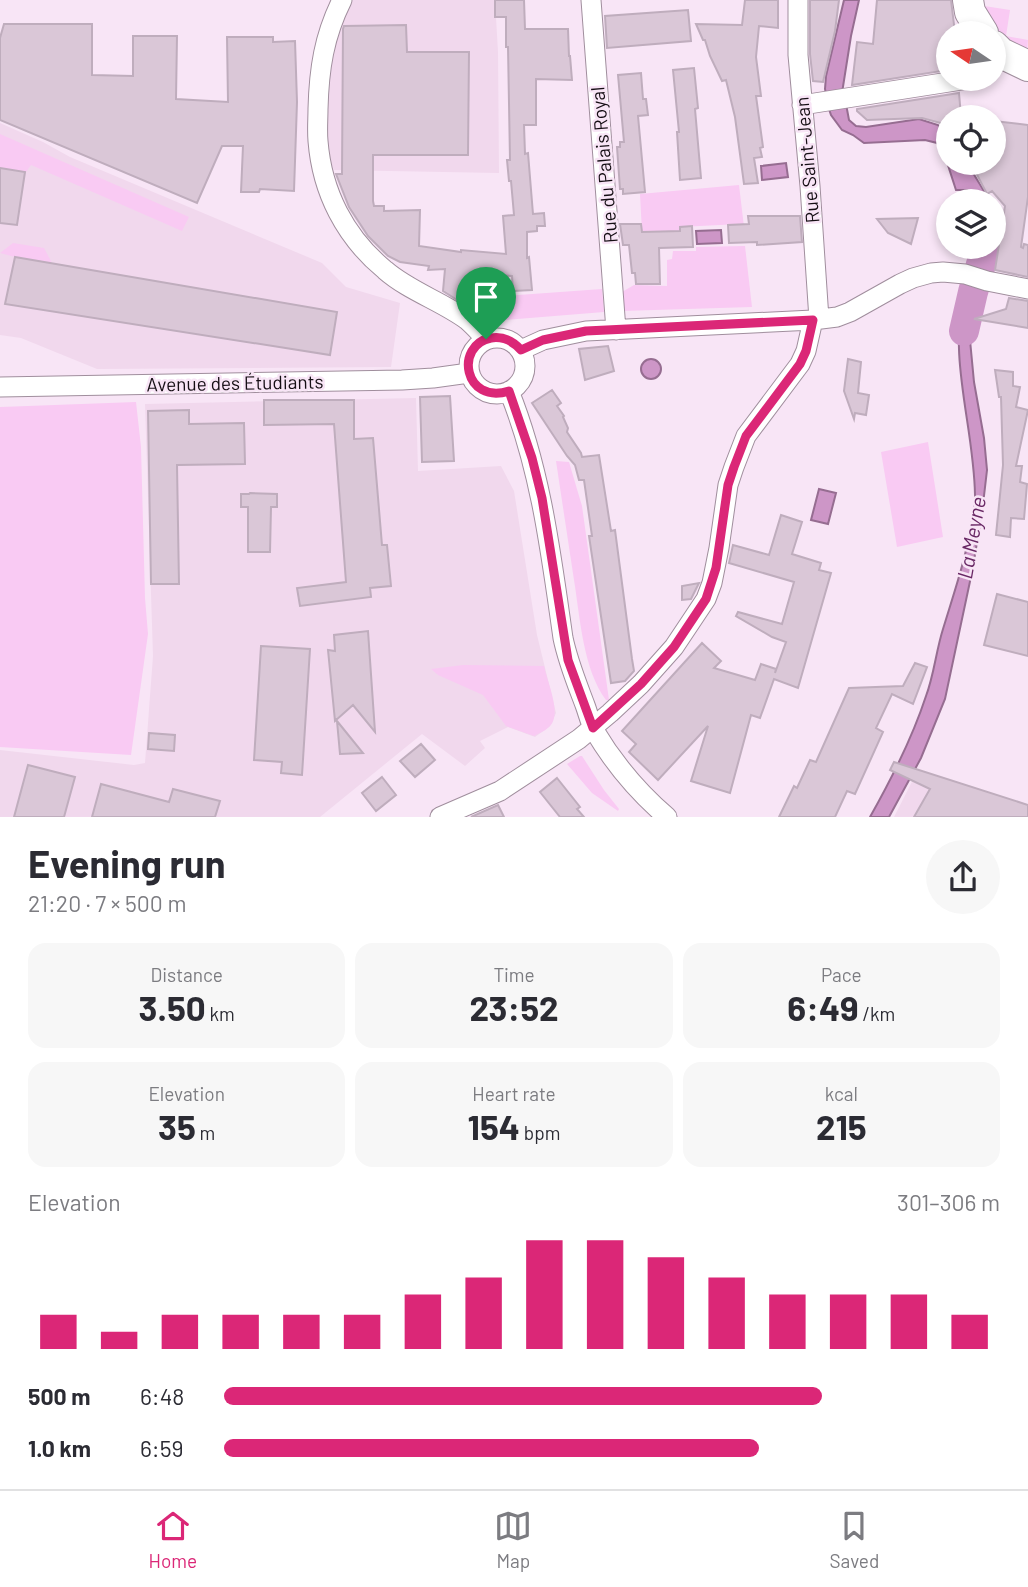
<!DOCTYPE html>
<meta charset="utf-8">
<style>
body{margin:0;font-family:Barlow,sans-serif;background:#f7f7f7;color:#2b2b33;height:100vh;display:flex;flex-direction:column;font-size:26px;white-space:nowrap}
*{box-sizing:border-box;margin:0}
p{font-size:23px;color:#7c7c81}
.icon{flex:none;width:38px;height:38px;fill:none;stroke:currentColor;stroke-width:2;stroke-linecap:round;stroke-linejoin:round}
.map{position:relative;height:817px;overflow:hidden}
.side{display:flex;flex-direction:column;background:#fff;flex:1}
.side>*{flex:none}
.needle{width:46px;rotate:283deg}
.tools{position:absolute;left:936px;top:21px;display:grid;gap:14px}
.tools a{display:grid;place-items:center;width:70px;height:70px;border-radius:50%;background:#fff;box-shadow:0 4px 10px #0003;font-size:35px}
.pin{position:absolute;display:grid;place-items:center;width:60px;height:60px;color:#fff;margin:-72px -30px;border-radius:50% 50% 50% 0;rotate:-45deg;box-shadow:0 0 7px #0007}
.pin .icon{rotate:45deg}
.round{display:grid;place-items:center;flex:none;width:74px;height:74px;border-radius:37px;background:#f7f7f7}
.summary{display:flex;align-items:center;justify-content:space-between;height:119px;padding:0 28px}
h1{font-size:38px;font-weight:700;line-height:52px}
.figures{display:grid;grid-template-columns:repeat(3,1fr);gap:10px;height:119px;padding:7px 28px}
.figures div{display:grid;align-content:center;border-radius:18px;background:#f7f7f7;text-align:center}
.figures b{font-size:35px;font-weight:700}
.figures small{font-size:19px;font-weight:400}
.figures p{font-size:19px}
.chart{height:196px;padding:14px 28px}
.chart p{display:flex;justify-content:space-between}
.chart svg{width:100%;height:126px;margin-top:7px;stroke:#db2777;stroke-width:6}
ul{padding:0 28px;list-style:none;font-size:23px}
li{display:grid;grid-template-columns:112px 84px 1fr;align-items:center;height:52px}
li i{height:18px;border-radius:9px;background:#db2777}
.tab-bar{display:flex;justify-content:space-around;align-items:center;height:98px;border-top:2px solid #e1e1e2;background:#fff;font-size:19px;color:#7c7c81}
.tab-bar a{display:grid;justify-items:center;gap:4px}
.tab-bar .current{color:#db2777}
.map>svg:first-child{display:block}
.built{fill:#f1d8ed}
.green{fill:#f9caf3}
.water{fill:#cd96c7;stroke:#966d91;stroke-width:2}
.lines{fill:none;stroke-linecap:round;stroke-linejoin:round}
.river{stroke:#cd96c7;stroke-width:30}
.building{fill:#dac7d7;stroke:#bfadbd;stroke-width:2}
.minor-casing{stroke:#a08e9d;stroke-width:21}
.primary-casing{stroke:#a08e9d;stroke-width:32}
.minor{stroke:#fff;stroke-width:19}
.primary{stroke:#fff;stroke-width:30}
.route-casing{stroke:#fff;stroke-width:14}
.route{stroke:#db2777;stroke-width:9}
.labels{text-anchor:middle;stroke-width:5;stroke-linejoin:round;paint-order:stroke}
.street-label{font-size:19px;fill:#150e14;stroke:#f8e5f6}
.water-label{font-size:21px;font-style:italic;fill:#682764;stroke:#f8e5f6}
</style>
<div class="map">
<svg width="1028" height="817" viewBox="0 0 1028 817">
<rect width="100%" height="100%" fill="#f8e5f6"/>
<path class="built" d="M 353,0 L 495,0 L 498,52 L 499,173 L 334,170 L 329,160 L 325,132 L 330,59 L 338,31 Z
M 0,123 L 43,142 L 70,157 L 322,263 L 346,287 L 400,303 L 391,367 L 97,369 L 21,338 L 0,335 Z
M 416,398 L 418,471 L 501,466 L 514,491 L 537,635 L 556,713 L 550,726 L 535,737 L 508,727 L 480,741 L 485,748 L 465,766 L 422,734 L 320,817 L 0,817 L 0,750 L 134,765 L 145,763 L 153,656 L 145,404 Z
M 918,770 L 1028,817 L 894,817 Z"/>
<path class="green" d="M 978,5 L 1010,10 L 1006,36 L 1028,40 L 1027,52 L 1005,45 Z
M 0,134 L 189,217 L 182,231 L 31,165 L 26,172 L 0,168 Z
M 739,185 L 744,227 L 740,224 L 680,227 L 680,231 L 642,232 L 640,194 Z
M 13,243 L 44,248 L 52,263 L 15,257 L 0,253 Z
M 745,246 L 752,307 L 622,311 L 622,292 L 634,285 L 667,286 L 667,260 L 672,259 L 673,251 L 696,251 L 696,247 Z
M 602,289 L 604,312 L 506,320 L 504,296 Z
M 136,402 L 141,447 L 145,598 L 148,634 L 131,755 L 0,747 L 0,407 Z
M 928,442 L 943,537 L 897,547 L 881,452 Z
M 556,461 L 569,462 L 582,506 L 609,700 L 606,700 C 583,669 580,617 574,580 C 568,540 562,501 556,461 Z
M 463,665 L 544,666 C 547,682 563,715 549,727 C 545,731 539,733 534,736 L 506,726 L 483,695 L 438,675 L 431,669 Z
M 580,756 L 582,756 L 604,790 L 619,809 L 618,811 L 592,793 L 567,764 Z"/>
<path class="water" d="M 844,0 L 859,0 L 851,36 L 842,93 L 826,94 L 825,89 L 826,76 Z
M 846,104 L 849,120 L 856,126 L 866,127 L 919,119 L 938,125 L 948,140 L 948,163 L 967,163 L 990,201 L 972,201 L 967,190 L 956,190 L 944,153 L 937,143 L 925,140 L 864,143 L 853,135 L 842,130 L 831,115 L 828,106 Z
M 786,163 L 788,177 L 762,180 L 761,166 Z
M 721,230 L 722,243 L 697,244 L 696,231 Z
M 965,289 L 977,292 L 970,340 L 974,382 L 984,438 L 987,470 L 982,513 L 972,572 L 945,699 L 921,758 L 889,817 L 870,817 C 892,778 912,739 926,696 C 934,675 936,651 943,629 C 954,593 966,558 972,521 C 973,512 976,504 975,495 C 974,426 947,357 965,289 Z
M641 369a10 10 0 1 1 20 0a10 10 0 1 1-20 0Z
M 819,489 L 836,493 L 828,524 L 811,520 Z"/>
<g class="lines">
<path class="river" d="M 964,331 L 973,292 L 986,247"/>
</g>
<path class="building" d="M 495,0 L 524,0 L 525,29 L 568,29 L 569,56 L 570,56 L 572,80 L 536,79 L 536,125 L 524,125 L 525,154 L 528,153 L 533,214 L 544,213 L 545,226 L 537,226 L 537,231 L 527,232 L 527,258 L 529,257 L 532,290 L 513,291 L 512,276 L 480,274 L 473,310 L 443,291 L 445,269 L 428,270 L 429,266 L 400,262 L 388,256 L 368,236 L 349,207 L 336,174 L 342,174 L 343,29 L 344,26 L 406,25 L 407,52 L 469,52 L 468,155 L 373,155 L 373,201 L 374,206 L 384,206 L 384,211 L 420,210 L 419,246 L 461,252 L 461,250 L 506,254 L 503,216 L 514,215 L 511,181 L 509,181 L 507,160 L 510,160 L 508,47 L 506,47 L 506,17 L 495,17 Z
M 745,0 L 778,0 L 778,28 L 759,26 L 756,57 L 761,96 L 756,96 L 763,147 L 760,148 L 762,157 L 754,158 L 758,183 L 744,184 L 735,117 L 726,80 L 722,81 L 710,56 L 705,40 L 703,40 L 696,24 L 742,25 Z
M 810,0 L 839,0 L 835,31 L 823,82 L 813,81 L 810,54 Z
M 877,0 L 951,0 L 955,33 L 948,33 L 948,70 L 852,85 L 857,42 L 873,44 Z
M 688,10 L 691,41 L 607,48 L 605,16 Z
M 4,24 L 92,24 L 92,75 L 133,76 L 133,36 L 177,36 L 176,99 L 228,102 L 227,37 L 273,37 L 273,42 L 295,41 L 297,102 L 294,191 L 260,189 L 259,192 L 241,192 L 243,146 L 222,146 L 197,203 L 0,120 L 0,38 Z
M 694,68 L 698,108 L 695,109 L 701,178 L 680,180 L 677,132 L 679,132 L 673,70 Z
M 641,73 L 643,99 L 646,99 L 648,115 L 638,116 L 645,192 L 623,194 L 623,189 L 620,189 L 617,147 L 620,147 L 620,142 L 624,142 L 618,75 Z
M 959,93 L 961,116 L 948,117 L 948,125 L 922,118 L 867,120 L 857,111 L 857,109 Z
M 994,121 L 1028,125 L 1028,197 L 1021,247 L 1023,248 L 1024,244 L 1028,245 L 1028,277 L 995,270 L 1005,206 L 992,191 L 987,194 L 971,163 L 994,163 Z
M 0,168 L 25,172 L 17,225 L 0,223 Z
M 748,216 L 800,216 L 802,242 L 757,245 L 757,242 L 729,243 L 728,225 L 749,224 Z
M 918,218 L 911,244 L 888,233 L 877,219 Z
M 620,224 L 641,224 L 642,232 L 680,231 L 680,227 L 692,226 L 693,247 L 659,248 L 660,284 L 636,284 L 635,273 L 632,273 L 629,245 L 623,245 Z
M 15,257 L 337,312 L 330,355 L 5,304 Z
M 1009,298 L 1028,301 L 1028,328 L 974,319 L 1006,309 Z
M 608,346 L 614,371 L 585,380 L 579,349 Z
M 848,359 L 861,362 L 858,393 L 869,395 L 866,415 L 855,413 L 854,419 L 844,391 Z
M 995,370 L 1013,372 L 1013,386 L 1020,387 L 1016,407 L 1028,410 L 1016,466 L 1022,466 L 1020,482 L 1027,484 L 1024,519 L 1011,518 L 1010,537 L 996,535 L 1003,465 L 1001,397 L 999,397 Z
M 552,390 L 561,403 L 557,406 L 564,416 L 563,417 L 568,428 L 567,432 L 581,453 L 582,457 L 599,455 L 611,531 L 615,530 L 632,659 L 634,671 L 625,681 L 611,683 L 589,536 L 592,536 L 584,480 L 579,480 L 575,465 L 567,456 L 532,403 Z
M 450,396 L 454,461 L 422,462 L 420,397 Z
M 264,400 L 354,400 L 354,439 L 373,438 L 382,545 L 387,545 L 391,586 L 370,588 L 371,597 L 300,606 L 297,588 L 346,582 L 334,424 L 264,425 Z
M 189,410 L 189,424 L 244,423 L 245,464 L 177,465 L 179,584 L 151,584 L 148,411 Z
M 250,493 L 277,494 L 277,507 L 271,507 L 270,552 L 248,552 L 248,507 L 241,507 L 241,494 L 249,494 Z
M 781,515 L 802,522 L 792,554 L 821,563 L 819,570 L 831,573 L 798,688 L 774,679 L 760,718 L 751,715 L 730,793 L 691,781 L 708,726 L 658,780 L 629,752 L 636,744 L 622,731 L 702,643 L 721,661 L 714,668 L 755,680 L 761,664 L 776,669 L 775,673 L 786,642 L 772,637 L 736,616 L 738,612 L 782,624 L 794,582 L 729,563 L 733,545 L 769,555 Z
M 699,583 L 691,599 L 682,600 L 682,586 Z
M 997,594 L 1028,602 L 1028,656 L 984,645 Z
M 368,631 L 375,732 L 353,705 L 335,721 L 328,650 L 335,651 L 334,635 Z
M 261,646 L 310,649 L 302,775 L 281,773 L 282,762 L 254,760 Z
M 915,663 L 927,667 L 913,704 L 892,694 L 876,728 L 883,732 L 855,794 L 847,791 L 835,817 L 779,817 L 794,786 L 797,788 L 810,760 L 816,762 L 849,688 L 903,686 Z
M 337,721 L 363,753 L 340,754 Z
M 149,733 L 175,735 L 174,751 L 148,749 Z
M 421,744 L 435,760 L 415,777 L 400,761 Z
M 894,762 L 1028,805 L 1028,817 L 914,817 L 930,789 L 890,770 Z
M 28,765 L 75,777 L 64,817 L 14,817 Z
M 382,777 L 396,795 L 376,811 L 362,793 Z
M 557,778 L 580,807 L 577,809 L 584,817 L 560,817 L 540,792 Z
M 101,784 L 169,802 L 173,789 L 220,801 L 215,817 L 92,817 Z
M 498,805 L 504,817 L 471,817 Z"/>
<g class="lines">
<defs>
<path id="minor" d="M 342,0 C 324,36 319,69 318,109 C 318,119 317,130 318,141 C 322,192 345,237 385,270 C 409,291 441,301 467,320 C 474,326 480,333 486,339
M 591,0 L 616,330
M 798,0 L 798,55 L 810,186 L 819,319
M 802,105 L 968,79
M469 366a28 28 0 1 1 56 0a28 28 0 1 1-56 0Z
M 521,350 L 543,340 L 586,331 L 813,320 L 837,317 L 850,312 L 900,284 L 913,278 L 931,273 L 943,272 L 965,274 L 987,281 L 1028,289
M 0,387 L 402,380 L 433,378 L 469,373
M 509,391 C 541,470 551,554 563,638 C 568,662 576,681 585,705 C 588,713 590,722 594,730 C 613,762 639,793 667,817
M 440,817 L 500,791 L 579,739 L 610,713 L 641,684 L 674,647 L 706,599 L 712,583 L 719,548 L 728,485 L 734,467 L 746,436 L 800,364 L 806,351 L 813,320"/>
<path id="primary" d="M 968,0 L 970,12 L 983,33
M 994,46 L 1001,53 L 1028,66"/>
</defs>
<use href="#minor" class="minor-casing"/>
<use href="#primary" class="primary-casing"/>
<use href="#minor" class="minor"/>
<use href="#primary" class="primary"/>
</g>
<g class="lines">
<defs>
<path id="route" d="M 813,320 L 806,351 L 800,364 L 746,436 L 734,467 L 728,485 L 716,568 L 706,599 L 674,647 L 641,684 L 593,728 L 568,660 L 542,498 L 532,458 L 509,391 C 464,405 454,345 491,338 C 504,336 513,341 521,350 L 543,340 L 586,331 Z"/>
</defs>
<use href="#route" class="route-casing"/>
<use href="#route" class="route"/>
</g>
<g class="labels">
<g class="street-label">
<text transform="translate(807 160) rotate(-95)" y="7">Rue Saint-Jean</text>
<text transform="translate(604 165) rotate(-95)" y="7">Rue du Palais Royal</text>
<text transform="translate(235 383) rotate(-1)" y="7">Avenue des Étudiants</text>
</g>
<g class="water-label">
<text transform="translate(972 538) rotate(-80)" y="7">La Meyne</text>
</g>
</g>
</svg>
<div class="tools">
<a><svg class="needle" viewBox="-14 -14 28 28"><path d="M0-13l5 13h-10z" fill="#e53935"/><path d="M0 13l5-13h-10z" fill="#7c7c81"/></svg></a>
<a><svg class="icon" aria-label="locate" viewBox="0 0 24 24"><circle cx="12" cy="12" r="6"/><path d="M12 2v4M12 18v4M2 12h4M18 12h4"/></svg></a>
<a><svg class="icon" aria-label="layers" viewBox="0 0 24 24"><path d="M12 4l9 5-9 5-9-5zM3 14l9 5 9-5"/></svg></a>
</div>
<div class="pin" style="left:486px;top:339px;background:#1e9e55"><svg class="icon" aria-label="arrive" viewBox="0 0 24 24"><path d="M6 21V4h12l-3 4 3 4H6"/></svg></div>
</div>
<section class="side">
<div class="summary"><div><h1>Evening run</h1><p>21:20 · 7 × 500 m</p></div><a class="round"><svg class="icon" aria-label="share" viewBox="0 0 24 24"><path d="M12 15V3M7 8l5-5 5 5M5 13v7h14v-7"/></svg></a></div>
<div class="figures">
<div><p>Distance</p><b>3.50<small> km</small></b></div>
<div><p>Time</p><b>23:52</b></div>
<div><p>Pace</p><b>6:49<small> /km</small></b></div>
</div>
<div class="figures">
<div><p>Elevation</p><b>35<small> m</small></b></div>
<div><p>Heart rate</p><b>154<small> bpm</small></b></div>
<div><p>kcal</p><b>215</b></div>
</div>
<div class="chart"><p><span>Elevation</span>301–306 m</p>
<svg viewBox="0 0 160 44" preserveAspectRatio="none"><path d="M5 44V32M15 44V38M25 44V32M35 44V32M45 44V32M55 44V32M65 44V25M75 44V19M85 44V6M95 44V6M105 44V12M115 44V19M125 44V25M135 44V25M145 44V25M155 44V32"/></svg>
</div>
<ul>
<li><b>500 m</b>6:48<i style="width:77%"></i></li>
<li><b>1.0 km</b>6:59<i style="width:69%"></i></li>
</ul>
</section>
<nav class="tab-bar">
<a class="current"><svg class="icon" aria-label="home" viewBox="0 0 24 24"><path d="M3 11l9-7 9 7M6 9v11h12V9"/></svg>Home</a>
<a><svg class="icon" aria-label="map" viewBox="0 0 24 24"><path d="M3 6l6-2 6 2 6-2v14l-6 2-6-2-6 2zM9 4v14M15 6v14"/></svg>Map</a>
<a><svg class="icon" aria-label="saved" viewBox="0 0 24 24"><path d="M7 4h10v16l-5-4-5 4z"/></svg>Saved</a>
</nav>
